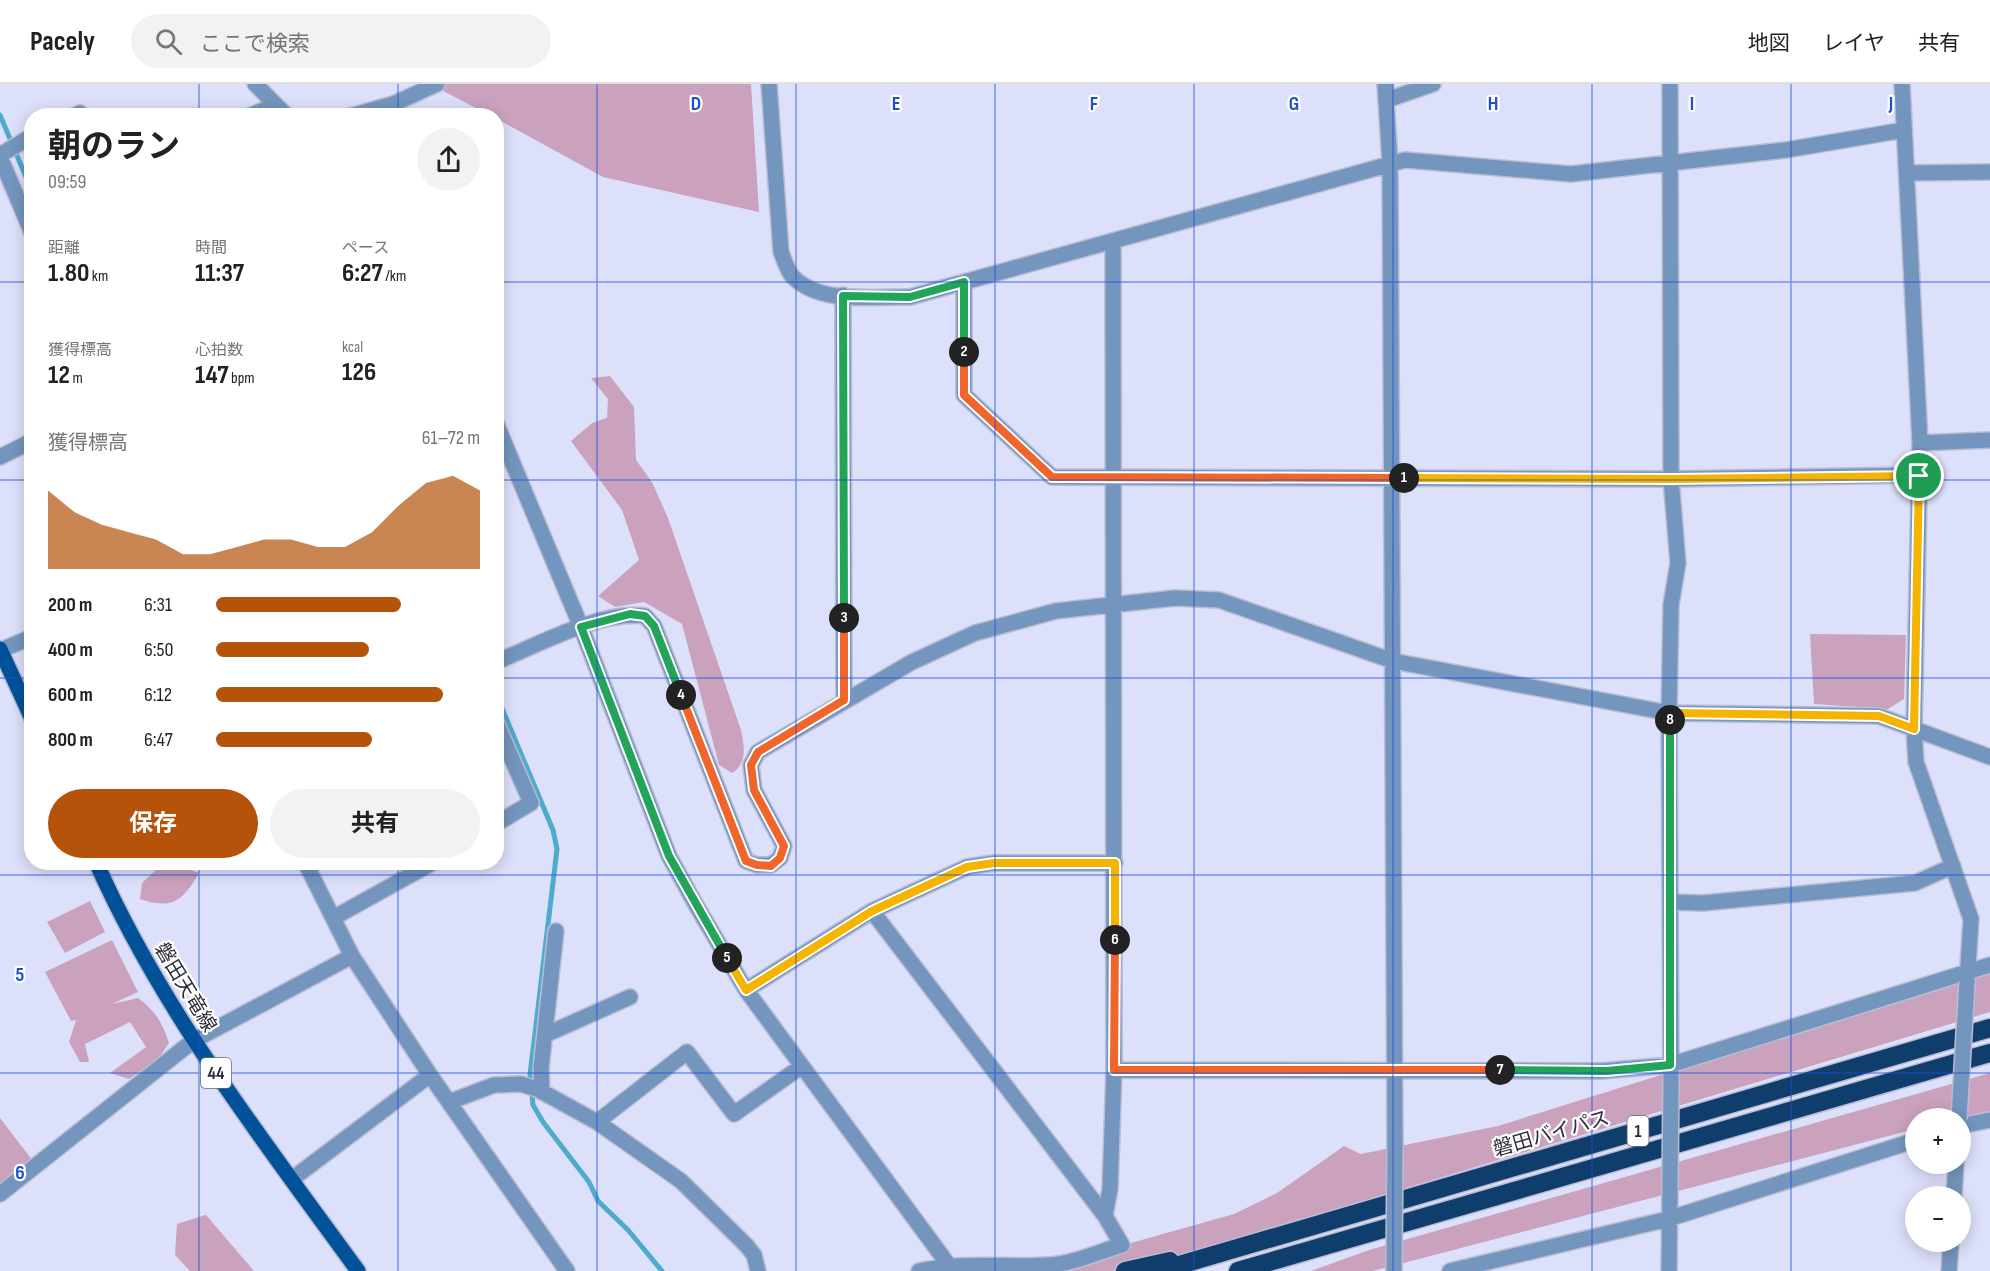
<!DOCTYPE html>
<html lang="ja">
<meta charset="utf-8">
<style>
body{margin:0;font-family:"Sofia Sans Condensed","Noto Sans JP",sans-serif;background:#f2f2f2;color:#222;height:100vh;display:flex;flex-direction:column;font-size:22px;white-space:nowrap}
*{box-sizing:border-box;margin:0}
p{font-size:20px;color:#767676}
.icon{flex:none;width:33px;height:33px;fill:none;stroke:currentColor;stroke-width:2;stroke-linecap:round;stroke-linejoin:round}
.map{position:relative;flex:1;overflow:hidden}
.panel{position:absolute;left:24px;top:24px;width:480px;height:762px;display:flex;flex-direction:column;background:#fff;border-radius:24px;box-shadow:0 3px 15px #0003}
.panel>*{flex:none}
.tools{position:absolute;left:1905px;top:1024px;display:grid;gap:12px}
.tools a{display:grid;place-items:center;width:66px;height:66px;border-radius:50%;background:#fff;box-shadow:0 3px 15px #0003;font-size:30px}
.pin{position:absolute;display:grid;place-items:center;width:51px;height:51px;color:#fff;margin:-26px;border:3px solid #fff;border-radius:50%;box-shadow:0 2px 6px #0007}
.km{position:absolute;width:30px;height:30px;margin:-15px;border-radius:50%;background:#222;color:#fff;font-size:16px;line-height:30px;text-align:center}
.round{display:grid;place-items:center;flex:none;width:63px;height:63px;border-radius:32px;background:#f2f2f2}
.head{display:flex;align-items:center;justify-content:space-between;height:102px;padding:0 24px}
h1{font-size:33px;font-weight:700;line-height:45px}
.metrics{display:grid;grid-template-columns:repeat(3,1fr);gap:9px;height:102px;padding:6px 24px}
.metrics div{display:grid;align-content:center}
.metrics b{font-size:26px;font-weight:700}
.metrics small{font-size:16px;font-weight:400}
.metrics p{font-size:16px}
.chart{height:168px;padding:12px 24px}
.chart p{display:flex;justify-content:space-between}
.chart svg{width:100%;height:108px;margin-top:6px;fill:#b45309;opacity:.7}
.button{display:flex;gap:12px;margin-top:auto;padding:12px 24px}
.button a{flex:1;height:69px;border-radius:36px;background:#b45309;color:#fff;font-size:24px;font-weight:700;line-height:69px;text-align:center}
.button a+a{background:#f2f2f2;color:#222}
ul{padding:0 24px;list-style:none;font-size:20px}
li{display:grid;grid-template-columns:96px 72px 1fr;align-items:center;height:45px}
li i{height:15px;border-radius:8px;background:#b45309}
header{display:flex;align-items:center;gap:36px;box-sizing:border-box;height:84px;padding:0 30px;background:#fff;border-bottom:2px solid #e0e0e0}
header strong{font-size:28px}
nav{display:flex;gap:33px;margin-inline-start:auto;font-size:21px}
.search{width:420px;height:54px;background:#f2f2f2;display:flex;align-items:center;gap:15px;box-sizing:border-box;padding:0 21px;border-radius:33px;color:#767676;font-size:22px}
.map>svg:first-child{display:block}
.green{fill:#cba2be}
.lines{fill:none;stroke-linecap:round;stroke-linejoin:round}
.stream{stroke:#4faacb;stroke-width:5}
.minor-casing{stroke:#b9bcd3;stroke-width:18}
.major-casing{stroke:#b9bcd3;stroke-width:18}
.highway-casing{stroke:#b9bcd3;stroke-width:21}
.minor{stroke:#7496be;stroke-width:15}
.major{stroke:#02529a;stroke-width:15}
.highway{stroke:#0f3d6c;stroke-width:18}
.minor-bridge-casing{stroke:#b9bcd3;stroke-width:18;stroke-linecap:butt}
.minor-bridge{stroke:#7496be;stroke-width:15}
.split-1-casing{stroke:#fff;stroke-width:12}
.split-2-casing{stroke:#fff;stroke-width:12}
.split-3-casing{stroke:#fff;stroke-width:12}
.split-4-casing{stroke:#fff;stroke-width:12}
.split-5-casing{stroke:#fff;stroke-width:12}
.split-6-casing{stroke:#fff;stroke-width:12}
.split-7-casing{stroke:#fff;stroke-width:12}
.split-8-casing{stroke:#fff;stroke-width:12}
.split-9-casing{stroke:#fff;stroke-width:12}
.split-1{stroke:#f5b400;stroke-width:8}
.split-2{stroke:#f0652b;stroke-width:8}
.split-3{stroke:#22a559;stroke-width:8}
.split-4{stroke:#f0652b;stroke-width:8}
.split-5{stroke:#22a559;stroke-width:8}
.split-6{stroke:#f5b400;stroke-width:8}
.split-7{stroke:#f0652b;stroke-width:8}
.split-8{stroke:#22a559;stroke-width:8}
.split-9{stroke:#f5b400;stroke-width:8}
.grid{fill:none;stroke:#1d4ed8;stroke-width:1.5;stroke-opacity:0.55}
.labels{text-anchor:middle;stroke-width:4.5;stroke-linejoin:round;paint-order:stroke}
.shield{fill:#fff;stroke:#6b6b74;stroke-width:1.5}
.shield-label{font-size:18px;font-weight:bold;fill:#2b2c38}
.street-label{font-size:20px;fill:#2b2c38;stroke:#fff}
.grid-label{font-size:20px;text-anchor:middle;font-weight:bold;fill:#1d4ed8;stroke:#fff;stroke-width:4.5;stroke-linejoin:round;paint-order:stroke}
</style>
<header>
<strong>Pacely</strong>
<div class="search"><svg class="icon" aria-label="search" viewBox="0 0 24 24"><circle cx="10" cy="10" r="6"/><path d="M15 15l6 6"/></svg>ここで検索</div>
<nav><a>地図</a><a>レイヤ</a><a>共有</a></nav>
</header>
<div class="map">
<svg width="1990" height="1187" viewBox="0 0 1990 1187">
<rect width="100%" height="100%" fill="#dde0fa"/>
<path class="green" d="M 430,0 L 751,0 L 759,128 L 603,93 L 497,35 L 496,32 L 489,31 Z
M 610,292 L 634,323 L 636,376 L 652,398 L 668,434 L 741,646 C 744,662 748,679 732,689 L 719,681 L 682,540 L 644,518 L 615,523 L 598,512 L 639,476 L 622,426 L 571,357 L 592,339 L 607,334 L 608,315 L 591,294 Z
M 1810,550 L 1906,551 L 1904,615 L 1888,625 L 1814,620 Z
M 173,780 L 199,789 C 183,817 172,826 140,815 L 142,799 L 158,784 Z
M 90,817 L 105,848 L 65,869 L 47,838 Z
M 112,856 L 138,908 L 112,920 L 138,914 C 155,926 163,940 169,959 L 157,977 L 129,995 L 110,989 L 146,963 L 130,938 L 85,960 L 89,978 L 80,978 L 69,958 L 76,936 L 71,937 L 45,888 Z
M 1990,888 L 1990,928 L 1147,1182 L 1111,1187 L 987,1187 L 1113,1164 L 1234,1130 L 1277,1109 L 1344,1062 L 1361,1070 L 1498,1042 Z
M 1990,989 L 1990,1027 L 1954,1035 L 1916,1035 L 1915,1045 L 1373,1187 L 1311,1187 L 1369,1166 Z
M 0,1034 L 36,1081 L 0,1110 Z
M 205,1131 L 206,1131 L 254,1187 L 190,1187 L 175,1171 L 177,1140 Z"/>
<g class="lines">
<path class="stream" d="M 0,31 L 26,93 L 32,99
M 496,610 L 553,746 L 557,765 L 530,991 L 533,1021 L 543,1038 L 589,1098 L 598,1117 L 628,1146 L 662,1187"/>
<defs>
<path id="minor" d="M 255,0 L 287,32
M 769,0 L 781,168 C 784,175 787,187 793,193 C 821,221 873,212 910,213 L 1405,76 L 1571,90 L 1786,66 L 1904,46
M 1385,0 L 1390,79 L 1395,1062
M 1670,0 L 1671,395 L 1678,479 L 1671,521 L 1669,629 L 1671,995
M 1902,0 L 1920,359 L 1914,645 L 1916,678 L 1971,835 L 1967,898
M 1387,16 L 1433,0
M 74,32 L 80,29
M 249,32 L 276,21
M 351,32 L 393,20 L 437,0
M 0,71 L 32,52
M 0,73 L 32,149
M 1907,89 L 1990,88
M 964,198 L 964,311 L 1052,393 L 1671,395 L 1919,391
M 843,211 L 844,616
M 496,339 L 581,543 L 669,772 L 696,821 L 746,906 L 953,1187
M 1920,359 L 1990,356
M 0,373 L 32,357
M 1,566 L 32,553
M 496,578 C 538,561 601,526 645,532 L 654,542 L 746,777 L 757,781 L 771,781 L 780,774 L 784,762 L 754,706 L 751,681 L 758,668 L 912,578 L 975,549 L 1056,527 L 1175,514 L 1219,516 L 1393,577 L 1669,629 L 1879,632 L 1990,673
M 496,638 L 531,719 L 496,740
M 305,778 L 352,872 L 430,991 L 567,1187
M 1671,818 L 1703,819 L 1915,799 L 1953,782
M 872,827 L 1105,1132 L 1122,1161 C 1098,1168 1075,1179 1050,1181 C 1006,1184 963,1177 919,1187
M 333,834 L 434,778
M 746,906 L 872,827 L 967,783 L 994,779 L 1115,779
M 545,951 L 630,913
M 1114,986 L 1601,987 L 1670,981 L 1990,881
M 542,1008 L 541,984 L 556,847
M 449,1018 L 494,1001 L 521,1000 L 537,1005 L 597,1038 L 681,1097 L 747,1162 L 754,1171 L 758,1187
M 597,1038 L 687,968 L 734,1030 L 802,982
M 1960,1042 L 1990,1036
M 292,1095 L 430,991
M 0,1110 L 193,957 L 352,872
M 1954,1113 L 1956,1080
M 1105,1132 L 1110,1105 L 1114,986 L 1113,157
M 1450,1187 L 1668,1135 L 1916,1056
M 1669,1187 L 1670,1105
M 1949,1187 L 1951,1158"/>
<path id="major" d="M 0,565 L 32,635
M 96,778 C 162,927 263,1056 358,1187"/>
<path id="highway" d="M 1125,1187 L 1170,1177
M 1159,1187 L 1990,944
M 1238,1187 L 1990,969"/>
</defs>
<use href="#minor" class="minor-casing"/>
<use href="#major" class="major-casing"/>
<use href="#highway" class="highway-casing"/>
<use href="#minor" class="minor"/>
<use href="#major" class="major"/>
<use href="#highway" class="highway"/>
<defs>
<path id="minor-bridge" d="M 1959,1035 L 1967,898
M 1670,1105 L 1671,995
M 1394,1187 L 1395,1062"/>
</defs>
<use href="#minor-bridge" class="minor-bridge-casing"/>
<use href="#minor-bridge" class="minor-bridge"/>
</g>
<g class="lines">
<defs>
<path id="split-1" d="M 1404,394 L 1671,395 L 1919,392"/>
<path id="split-2" d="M 964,268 L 964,311 L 1052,393 L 1404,394"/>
<path id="split-3" d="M 844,534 L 843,212 L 910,213 L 964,198 L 964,268"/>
<path id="split-4" d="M 681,611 L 746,777 L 757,781 L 771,782 L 780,774 L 784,762 L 754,706 L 751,681 L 758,668 L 844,616 L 844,534"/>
<path id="split-5" d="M 681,611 L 654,542 L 645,532 L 630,530 L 581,543 L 669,772 L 727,874"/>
<path id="split-6" d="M 727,874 L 746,906 L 872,827 L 967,783 L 994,779 L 1115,779 L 1115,856"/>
<path id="split-7" d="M 1115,856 L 1114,986 L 1500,986"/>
<path id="split-8" d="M 1500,986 L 1607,987 L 1670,981 L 1670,636"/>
<path id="split-9" d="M 1670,636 L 1670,629 L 1879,632 L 1914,645 L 1919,392"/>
</defs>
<use href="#split-1" class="split-1-casing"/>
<use href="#split-2" class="split-2-casing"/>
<use href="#split-3" class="split-3-casing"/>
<use href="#split-4" class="split-4-casing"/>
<use href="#split-5" class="split-5-casing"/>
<use href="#split-6" class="split-6-casing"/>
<use href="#split-7" class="split-7-casing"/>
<use href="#split-8" class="split-8-casing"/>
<use href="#split-9" class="split-9-casing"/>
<use href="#split-1" class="split-1"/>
<use href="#split-2" class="split-2"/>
<use href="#split-3" class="split-3"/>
<use href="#split-4" class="split-4"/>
<use href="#split-5" class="split-5"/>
<use href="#split-6" class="split-6"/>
<use href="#split-7" class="split-7"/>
<use href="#split-8" class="split-8"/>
<use href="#split-9" class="split-9"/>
</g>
<path class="grid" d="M 199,0 L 199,32M 398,0 L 398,32M 597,0 L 597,1187M 796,0 L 796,1187M 995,0 L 995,1187M 1194,0 L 1194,1187M 1393,0 L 1393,1187M 1592,0 L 1592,1187M 1791,0 L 1791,1187M 0,198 L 32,198M 496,198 L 1990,198M 0,396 L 32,396M 496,396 L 1990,396M 0,594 L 32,594M 496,594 L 1990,594M 199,778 L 199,1187M 398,778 L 398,1187M 0,791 L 1990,791M 0,989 L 1990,989"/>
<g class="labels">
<g class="shield">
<rect x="201" y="974" width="30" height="30" rx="4.5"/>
<rect x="1627.5" y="1032" width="21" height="30" rx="4.5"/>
</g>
<g class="shield-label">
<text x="216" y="995">44</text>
<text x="1638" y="1053">1</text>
</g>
<g class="street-label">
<text transform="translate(186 903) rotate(59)" y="7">磐田天竜線</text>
<text transform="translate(1551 1049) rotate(-16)" y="7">磐田バイパス</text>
</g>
</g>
<g class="grid-label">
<text x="696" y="26">D</text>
<text x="896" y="26">E</text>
<text x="1094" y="26">F</text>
<text x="1294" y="26">G</text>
<text x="1493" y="26">H</text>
<text x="1692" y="26">I</text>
<text x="1891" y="26">J</text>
<text x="20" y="897">5</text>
<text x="20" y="1095">6</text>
</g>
</svg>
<div class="tools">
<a>+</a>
<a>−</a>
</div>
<div class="pin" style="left:1919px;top:392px;background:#1e9e55"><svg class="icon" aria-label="arrive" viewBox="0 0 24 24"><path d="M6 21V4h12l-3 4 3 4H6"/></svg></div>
<b class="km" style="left:1404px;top:394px">1</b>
<b class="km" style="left:964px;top:268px">2</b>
<b class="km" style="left:844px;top:534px">3</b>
<b class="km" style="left:681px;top:611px">4</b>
<b class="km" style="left:727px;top:874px">5</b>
<b class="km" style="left:1115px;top:856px">6</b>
<b class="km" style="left:1500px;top:986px">7</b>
<b class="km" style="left:1670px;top:636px">8</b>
<section class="panel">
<div class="head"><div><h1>朝のラン</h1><p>09:59</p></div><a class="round"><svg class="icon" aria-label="share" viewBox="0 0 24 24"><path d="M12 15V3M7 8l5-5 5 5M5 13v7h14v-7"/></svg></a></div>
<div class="metrics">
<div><p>距離</p><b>1.80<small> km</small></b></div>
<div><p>時間</p><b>11:37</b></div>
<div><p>ペース</p><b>6:27<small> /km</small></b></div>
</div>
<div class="metrics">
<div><p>獲得標高</p><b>12<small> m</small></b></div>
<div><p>心拍数</p><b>147<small> bpm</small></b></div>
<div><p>kcal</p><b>126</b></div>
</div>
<div class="chart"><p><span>獲得標高</span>61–72 m</p>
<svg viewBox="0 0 160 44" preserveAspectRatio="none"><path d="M0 44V12L10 21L20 26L30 29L40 32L50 38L60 38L70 35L80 32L90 32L100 35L110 35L120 29L130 18L140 9L150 6L160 12V44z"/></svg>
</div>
<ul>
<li><b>200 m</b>6:31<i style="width:70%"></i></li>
<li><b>400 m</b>6:50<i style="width:58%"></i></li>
<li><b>600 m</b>6:12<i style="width:86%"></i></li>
<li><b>800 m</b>6:47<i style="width:59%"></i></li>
</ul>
<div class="button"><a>保存</a><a>共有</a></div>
</section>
</div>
